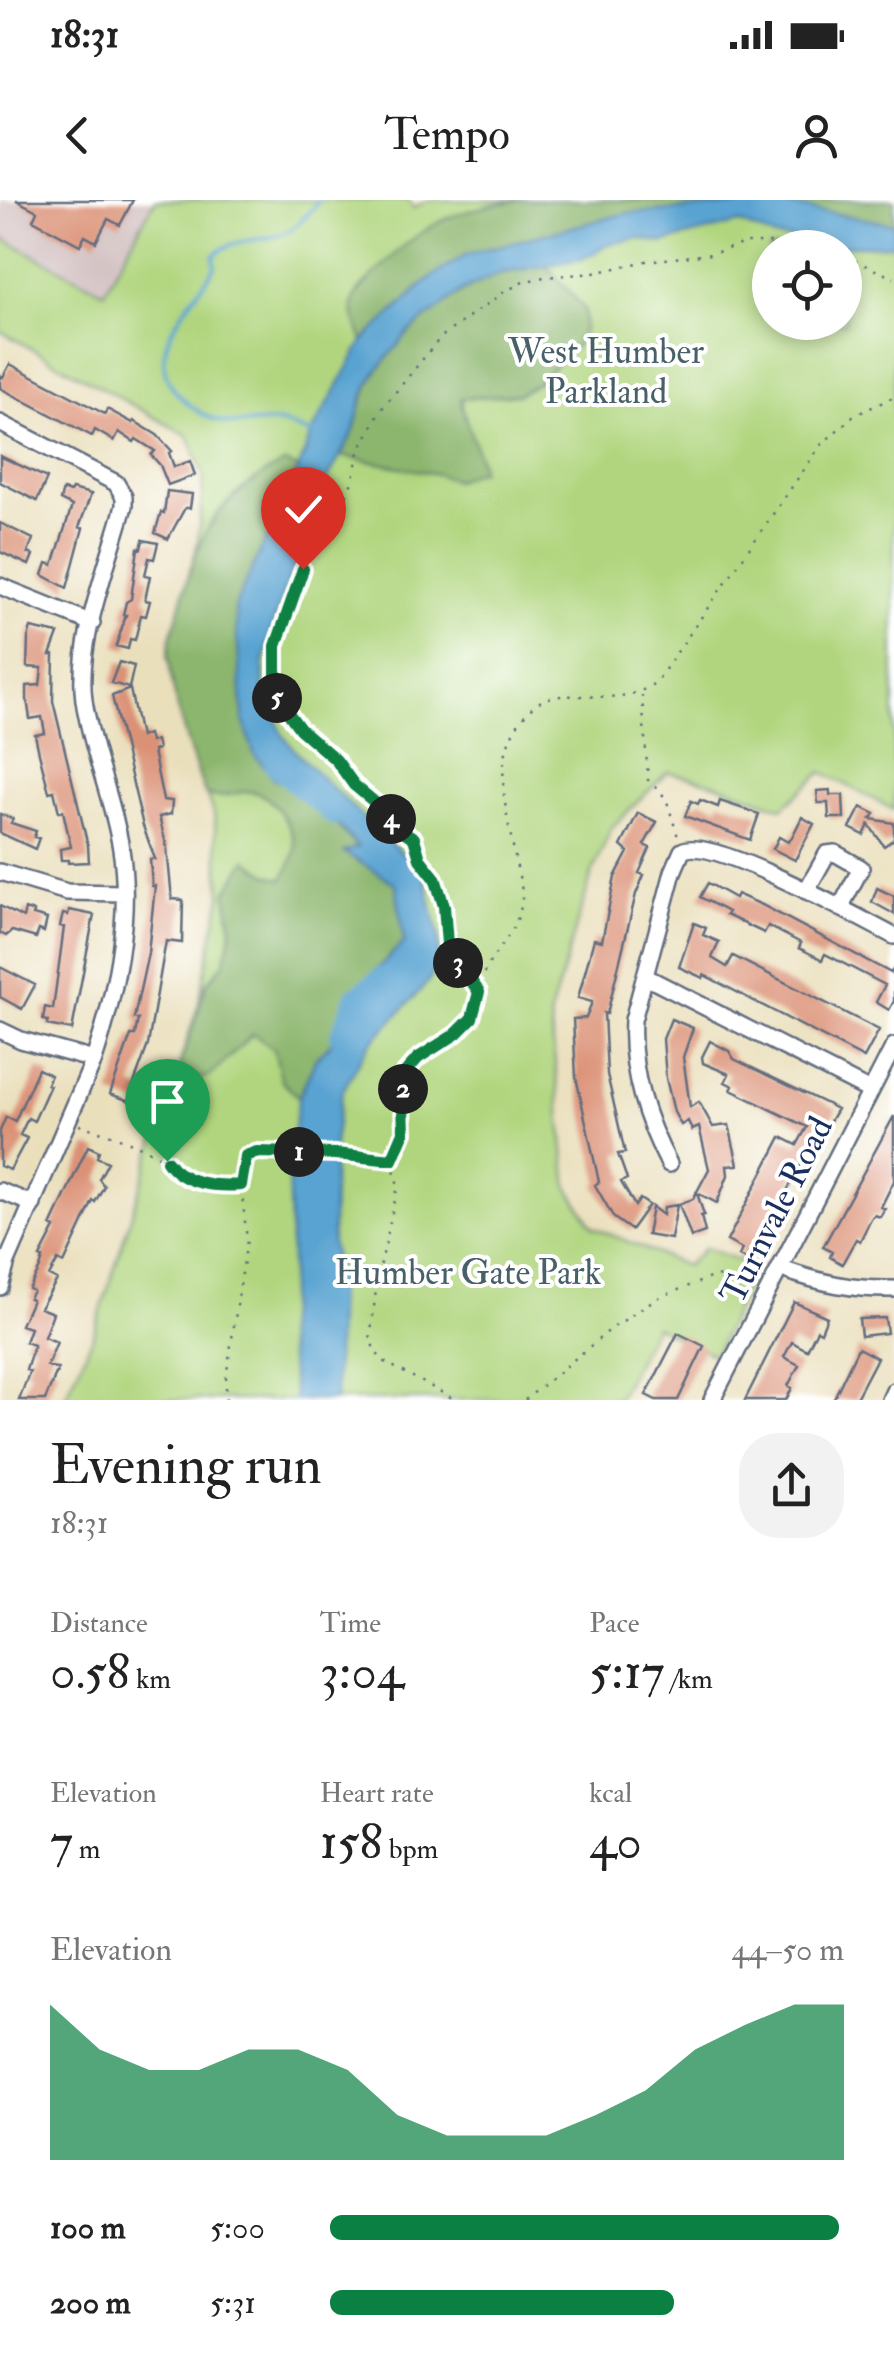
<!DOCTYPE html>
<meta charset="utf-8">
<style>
body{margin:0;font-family:"IM FELL Double Pica",serif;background:#f2f2f2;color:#222;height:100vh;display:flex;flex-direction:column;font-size:38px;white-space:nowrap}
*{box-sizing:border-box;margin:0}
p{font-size:32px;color:#767676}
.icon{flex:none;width:55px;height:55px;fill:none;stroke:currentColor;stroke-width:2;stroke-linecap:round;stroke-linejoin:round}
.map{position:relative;height:1200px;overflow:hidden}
.details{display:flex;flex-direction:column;background:#fff;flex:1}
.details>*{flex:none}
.fabs{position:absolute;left:752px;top:30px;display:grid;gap:20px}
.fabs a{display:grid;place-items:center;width:110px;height:110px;border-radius:50%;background:#fff;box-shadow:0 5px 15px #0003;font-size:50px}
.pin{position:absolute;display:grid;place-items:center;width:85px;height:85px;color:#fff;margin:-102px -42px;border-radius:50% 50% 50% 0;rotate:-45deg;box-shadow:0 0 10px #0007}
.pin .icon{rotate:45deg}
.km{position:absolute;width:50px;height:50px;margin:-25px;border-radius:50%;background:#222;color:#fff;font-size:28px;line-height:50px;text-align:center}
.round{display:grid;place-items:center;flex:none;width:105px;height:105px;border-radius:40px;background:#f2f2f2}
.head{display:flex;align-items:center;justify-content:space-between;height:170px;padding:0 50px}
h1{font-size:55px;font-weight:600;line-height:75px}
.stats{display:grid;grid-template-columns:repeat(3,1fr);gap:15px;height:170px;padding:10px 50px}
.stats div{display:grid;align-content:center}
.stats b{font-size:50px;font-weight:600}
.stats small{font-size:28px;font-weight:400}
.stats p{font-size:28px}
.chart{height:280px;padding:20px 50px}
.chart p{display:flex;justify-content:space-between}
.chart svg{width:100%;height:180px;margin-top:10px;fill:#0b8043;opacity:.7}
ul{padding:0 50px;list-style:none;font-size:32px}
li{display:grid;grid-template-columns:160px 120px 1fr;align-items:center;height:75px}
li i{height:25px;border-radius:12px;background:#0b8043}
.status{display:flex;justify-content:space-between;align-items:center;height:70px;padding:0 50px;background:#fff;direction:ltr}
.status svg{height:28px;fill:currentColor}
header{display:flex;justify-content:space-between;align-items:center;height:130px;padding:0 50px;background:#fff;font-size:45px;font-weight:600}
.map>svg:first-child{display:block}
.industrial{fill:#d2bfc0}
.green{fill:#b0d57e;stroke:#66826e;stroke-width:2.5;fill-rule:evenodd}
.forest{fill:#8cb66d;stroke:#547266;stroke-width:2.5}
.water{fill:#59a3d1;stroke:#3a6998;stroke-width:2.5}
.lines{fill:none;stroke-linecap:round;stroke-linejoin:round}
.stream{stroke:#59a3d1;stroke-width:4}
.river{stroke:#59a3d1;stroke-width:20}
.building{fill:#db9176}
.minor-casing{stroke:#636d7f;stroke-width:20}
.path{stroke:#636d7f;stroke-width:2.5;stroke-dasharray:2.5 8;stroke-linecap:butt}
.minor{stroke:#fff;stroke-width:15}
.route-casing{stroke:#fff;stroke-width:20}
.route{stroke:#0b8043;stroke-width:12}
.labels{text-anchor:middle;stroke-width:8;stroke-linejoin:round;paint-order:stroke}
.park-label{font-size:35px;fill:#486168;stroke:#fff}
.street-label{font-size:35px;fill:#1b2f5e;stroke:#fff}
</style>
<div class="status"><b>18:31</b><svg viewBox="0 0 49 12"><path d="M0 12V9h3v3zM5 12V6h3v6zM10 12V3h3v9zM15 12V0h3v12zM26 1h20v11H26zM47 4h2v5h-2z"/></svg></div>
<header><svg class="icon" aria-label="back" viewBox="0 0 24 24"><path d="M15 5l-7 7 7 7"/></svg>Tempo<svg class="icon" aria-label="person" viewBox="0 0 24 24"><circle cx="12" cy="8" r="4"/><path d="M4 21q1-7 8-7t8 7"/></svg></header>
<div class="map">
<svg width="894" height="1200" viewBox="0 0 894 1200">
<rect width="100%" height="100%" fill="#fff"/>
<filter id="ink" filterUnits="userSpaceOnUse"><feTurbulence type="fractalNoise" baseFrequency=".01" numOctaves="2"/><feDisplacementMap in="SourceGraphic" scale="20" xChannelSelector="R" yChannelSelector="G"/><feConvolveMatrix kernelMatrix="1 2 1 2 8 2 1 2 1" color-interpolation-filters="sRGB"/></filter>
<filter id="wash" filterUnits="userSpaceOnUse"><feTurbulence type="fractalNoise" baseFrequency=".0048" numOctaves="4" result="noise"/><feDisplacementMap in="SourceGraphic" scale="40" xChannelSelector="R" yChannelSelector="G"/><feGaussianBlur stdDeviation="2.25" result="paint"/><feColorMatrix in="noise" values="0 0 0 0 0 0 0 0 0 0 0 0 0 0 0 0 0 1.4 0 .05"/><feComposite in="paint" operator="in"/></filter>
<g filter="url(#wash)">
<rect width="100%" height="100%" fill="#eadfbb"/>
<path class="industrial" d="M 0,0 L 155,0 L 104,92 L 0,37 Z"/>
<path class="green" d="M 155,0 L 409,0 L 413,8 L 428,0 L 894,0 L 894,610 L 822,572 L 782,608 L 713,583 L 668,572 L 612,627 L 592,673 L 550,814 L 568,987 L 593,1027 L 686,1066 L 705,1048 L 757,1067 L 714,1155 L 655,1126 L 617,1200 L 64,1200 L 92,1139 L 199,803 L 221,696 L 214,613 L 188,543 L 168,456 L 198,342 L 204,276 L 188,236 L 0,131 L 0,37 L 104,92 ZM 770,48 L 845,48 L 845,122 L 770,122 Z"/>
<path class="forest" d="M 520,0 L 894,0 L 894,24 L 775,3 L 430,78 L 363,141 C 360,131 351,115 353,104 C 354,92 368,81 376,73 C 424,22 452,11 520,0 Z
M 546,65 L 585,110 L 584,130 L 575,147 L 537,183 L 519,194 L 461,199 C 464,225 478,242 481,270 L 455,280 L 437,274 L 341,256 C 355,230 359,202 374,176 C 396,136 456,89 500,74 C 514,69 531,68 546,65 Z
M 284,263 L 299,268 L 235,406 L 294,582 L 302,586 L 358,648 L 345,653 L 396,684 L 404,742 L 374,772 L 328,847 L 316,858 L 299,897 L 282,882 L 274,849 L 253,834 L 210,876 L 173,885 L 207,783 L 224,763 L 232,730 L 226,693 L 246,660 L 268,675 L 283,679 C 288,669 294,659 295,649 C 295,630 273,594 253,592 C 236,590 222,601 205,594 C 190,551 173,505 169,459 C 167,443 176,422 180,407 C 198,334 215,298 284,263 Z"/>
<path class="water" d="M 775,3 L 894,24 L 894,45 L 849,46 L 773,37 L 740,23 L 662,43 L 638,38 L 610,44 L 582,59 L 501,73 L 465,89 L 409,132 L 376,172 L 362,199 L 354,231 L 299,331 L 305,354 L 290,374 L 271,430 L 264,463 L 263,488 L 282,534 L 298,554 L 385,639 L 424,671 L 439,738 L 438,758 L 430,780 L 369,845 L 342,892 L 334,943 L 332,1043 L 338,1076 L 335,1200 L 295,1200 L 285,1133 L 291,1066 L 288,964 L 299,897 L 316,858 L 328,847 L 374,772 L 404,742 L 396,684 L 344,652 L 358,647 L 302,586 L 275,580 L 254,554 L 243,519 L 235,406 L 299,268 L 311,234 L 363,141 L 430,78 L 467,54 L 627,13 Z"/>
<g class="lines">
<path class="stream" d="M 311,234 C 301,231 291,225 281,223 C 263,220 244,226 226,223 C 209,219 199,213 185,201 C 133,157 190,106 215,67 L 214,56 C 232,38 253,42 275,36 C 294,32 308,15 319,0"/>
<path class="river" d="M 273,564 L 334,616
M 340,836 L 355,797 L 383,776"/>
</g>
<g id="blocks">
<path class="building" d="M 16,0 L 133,0 L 120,25 L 108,19 L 96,42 L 85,36 L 80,45 L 33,20 L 37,11 Z
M 10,164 L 105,214 L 107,209 L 133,223 L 134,221 L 157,235 L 172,251 L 169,253 L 174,267 L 190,261 L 195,275 L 168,285 L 160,265 L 151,255 L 155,251 L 136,239 L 134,242 L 119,232 L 114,241 L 95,230 L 92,236 L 0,188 L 0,175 L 3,177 Z
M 0,256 L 47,278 L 37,301 L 0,282 Z
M 72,289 L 91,294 L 79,327 L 83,328 L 67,388 L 43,375 L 47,363 L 53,365 L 72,306 L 60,300 L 63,290 L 70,292 Z
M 167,291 L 192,294 L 190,308 L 185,308 L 168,339 L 155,333 L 161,312 L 164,313 Z
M 0,323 L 33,339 L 28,353 L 33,355 L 29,365 L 0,352 Z
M 143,340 L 158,343 L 154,359 L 149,358 L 145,375 L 150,376 L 145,400 L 150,401 L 146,416 L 141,415 L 135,440 L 130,439 L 128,449 L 116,446 L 126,415 L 123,415 L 126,402 L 131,399 L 138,348 L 141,349 Z
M 31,428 L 58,434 L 50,455 L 54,455 L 53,501 L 88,646 L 89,662 L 68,663 L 68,660 L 61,660 L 60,649 L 71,647 L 63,611 L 59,612 L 54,591 L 49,592 L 39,553 L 35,535 L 45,533 L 42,517 L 30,519 L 27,499 L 27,486 L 40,485 L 42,468 L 27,467 L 28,438 Z
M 119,462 L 134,466 L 129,488 L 111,483 Z
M 130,489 L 140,537 L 148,534 L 150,542 L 156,540 L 158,549 L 153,551 L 163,600 L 172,601 L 171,614 L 159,617 L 167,648 L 172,699 L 183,700 L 182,743 L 166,741 L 148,845 L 133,886 L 149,893 L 144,906 L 110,894 L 131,835 L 135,835 L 138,819 L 134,818 L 148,753 L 155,686 L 152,686 L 150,659 L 155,659 L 143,626 L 112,496 Z
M 830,590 L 830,595 L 843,595 L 844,618 L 829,618 L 828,603 L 818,603 L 817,591 Z
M 700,600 L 718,607 L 720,601 L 759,614 L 750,640 L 685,616 L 691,601 L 698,604 Z
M 861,607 L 875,614 L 871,619 L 894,623 L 894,639 L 884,646 L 869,625 L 864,635 L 850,628 Z
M 638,613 L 657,622 L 644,645 L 650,648 L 639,673 L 644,675 L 636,694 L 607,814 L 604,813 L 607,874 L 625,953 L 618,954 L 627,979 L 621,982 L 635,1006 L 640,999 L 649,1005 L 631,1030 L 614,1018 L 595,985 L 599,982 L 576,877 L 573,819 L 586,818 L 592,802 L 578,798 L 594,739 L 602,741 L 615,677 L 628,652 L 621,646 Z
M 0,614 L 13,619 L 11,623 L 36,631 L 34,637 L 39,638 L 35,649 L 0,633 Z
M 802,617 L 814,624 L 795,660 L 773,649 L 779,637 L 788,642 L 791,639 Z
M 708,683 L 735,698 L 737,694 L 762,705 L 891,773 L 894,768 L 894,801 L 889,810 L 876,802 L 885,785 L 825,754 L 822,760 L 819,758 L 799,748 L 801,743 L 768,726 L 764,733 L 726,715 L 728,712 L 700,697 Z
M 877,688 L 894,696 L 894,714 L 872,702 Z
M 0,706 L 23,718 L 25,709 L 34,712 L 33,715 L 47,719 L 44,732 L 39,730 L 36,738 L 12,731 L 6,736 L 0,733 Z
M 69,710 L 94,715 L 72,830 L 47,825 L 48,821 L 43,820 L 45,807 L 53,809 L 64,727 L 60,726 L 63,714 L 68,715 Z
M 694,723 L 706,728 L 703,735 L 719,742 L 712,758 L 727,767 L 733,756 L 879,830 L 864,858 L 704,775 L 703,778 L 679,767 Z
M 0,767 L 35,785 L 22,809 L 0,797 Z
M 671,819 L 693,828 L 683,857 L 690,907 L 699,902 L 713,927 L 729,925 L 738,965 L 727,966 L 728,975 L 717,1003 L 697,993 L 704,1015 L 701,1016 L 705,1032 L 691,1037 L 679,1004 L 693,999 L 709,969 L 699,927 L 692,930 L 688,921 L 681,925 L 674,912 L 666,878 L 663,839 Z
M 710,841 L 729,851 L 734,859 L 837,909 L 819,940 L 808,951 L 750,1061 L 739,1056 L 742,1049 L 727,1041 L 781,937 L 797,945 L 807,927 L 731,890 L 733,886 L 725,882 L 729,874 L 703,863 L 702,857 Z
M 38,869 L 51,875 L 47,884 L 50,885 L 34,921 L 28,918 L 20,935 L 27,938 L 10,970 L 0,966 L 0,931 L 6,917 L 15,921 Z
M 894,916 L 894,981 L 881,1007 L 885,1009 L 880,1017 L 875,1015 L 871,1019 L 860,1041 L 856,1039 L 842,1064 L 830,1057 L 832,1052 L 823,1047 Z
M 88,946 L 99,951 L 97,957 L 108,962 L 99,979 L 104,986 L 95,1002 L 93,1001 L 64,1063 L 58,1060 L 49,1076 L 57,1080 L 40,1108 L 53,1113 L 44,1137 L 57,1142 L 47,1166 L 58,1169 L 45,1200 L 19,1200 L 30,1171 L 26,1170 L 34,1145 L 25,1142 L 30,1128 L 21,1125 L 32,1100 L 29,1098 L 33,1091 L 29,1089 L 40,1068 L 43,1058 L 40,1057 L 55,1028 L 51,1026 Z
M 677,1005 L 671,1039 L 647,1035 L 652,1007 L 663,1015 L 664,1007 Z
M 794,1102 L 827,1117 L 821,1132 L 817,1130 L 807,1150 L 792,1142 L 784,1157 L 799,1165 L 788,1186 L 792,1188 L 786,1200 L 745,1200 Z
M 885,1118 L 887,1133 L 861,1136 L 859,1119 Z
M 678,1133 L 704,1146 L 678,1200 L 656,1200 L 646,1195 Z
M 858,1148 L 877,1158 L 855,1200 L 833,1200 Z"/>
</g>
</g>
<g filter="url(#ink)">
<use href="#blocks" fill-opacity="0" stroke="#636d7f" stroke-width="2.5"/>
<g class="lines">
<defs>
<path id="minor" d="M 0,223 L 116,283 L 124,297 L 124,306 C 109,362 76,442 84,500 C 91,550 113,598 121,649 C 132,718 115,795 94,860 L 7,1062 L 0,1087
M 0,386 L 92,423
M 0,672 L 67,692 L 124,693
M 806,691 L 827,654 L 835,653 L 861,668 L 840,708
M 646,777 L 870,891
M 0,830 L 21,840 L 94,860
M 669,964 C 646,920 630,870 633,820 L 673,672 L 682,651 C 709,634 861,719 894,736
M 0,991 L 33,1004
M 782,1069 C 820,1083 854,1090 894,1089
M 712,1200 L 894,846
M 890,1200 L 894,1191"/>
</defs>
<use href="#minor" class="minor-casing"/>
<path class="path" d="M 845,60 L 851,59 L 894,78
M 642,495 L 648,580 L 666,598 L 678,637
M 478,791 L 452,754 L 447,744 L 444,706 L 435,679 L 420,659 L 413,638 L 398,628 L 385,611 L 354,585 L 337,560 L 300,529 L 276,496 L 276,446 L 303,369 L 337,325 L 341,307 L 352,282 L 359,252 L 380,211 L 441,137 L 504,92 L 523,82 L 544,77 L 594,73 L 646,61 L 711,54 L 745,43 L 769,43 L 784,48
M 79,925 C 105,932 129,941 154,953 C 165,959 168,967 177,974 C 190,985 223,986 240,985
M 392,960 L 398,986 L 377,1081 L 370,1141 L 381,1160 L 456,1200
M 226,1200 L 226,1178 L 247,1040 L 241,985 L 245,956 L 269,951 L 392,960 L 404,932 L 402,875 C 407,870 412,863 417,858 C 434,844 461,838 472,818 C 480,805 477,787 484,773 C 496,747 518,733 522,700 C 523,689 518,674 516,662 C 506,608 486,548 534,506 C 563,481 617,514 657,481 L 821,245 L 853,216 L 894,197
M 525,1200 L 611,1129 L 655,1099 L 715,1076 L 756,1082"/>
<use href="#minor" class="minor"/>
</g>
</g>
<g class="lines" filter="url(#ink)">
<defs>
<path id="route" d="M 167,961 C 182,984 215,987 241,985 L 246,956 L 257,952 L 336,954 L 392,960 L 404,932 L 402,876 L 418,858 L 456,834 L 472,818 L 479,792 L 452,754 L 447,744 L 444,706 L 435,678 L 420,659 L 414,638 L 398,628 L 385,611 L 354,585 L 336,560 L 300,529 L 276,496 L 276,446 L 303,369"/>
</defs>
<use href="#route" class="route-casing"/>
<use href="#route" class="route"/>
</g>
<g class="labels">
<g class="park-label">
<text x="606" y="163">West Humber<tspan x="606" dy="40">Parkland</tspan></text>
<text x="468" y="1084">Humber Gate Park</text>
</g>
<g class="street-label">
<text transform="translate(776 1010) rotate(-63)" y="12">Turnvale Road</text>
</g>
</g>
</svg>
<div class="fabs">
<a><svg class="icon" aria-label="locate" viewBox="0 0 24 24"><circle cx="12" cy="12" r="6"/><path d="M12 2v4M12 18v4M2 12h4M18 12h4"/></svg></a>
</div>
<div class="pin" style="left:167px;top:961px;background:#1e9e55"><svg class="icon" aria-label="arrive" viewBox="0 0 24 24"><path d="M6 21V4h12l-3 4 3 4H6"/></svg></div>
<div class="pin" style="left:303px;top:369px;background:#d93025"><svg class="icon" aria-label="check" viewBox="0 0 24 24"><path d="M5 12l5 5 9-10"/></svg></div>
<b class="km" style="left:299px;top:952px">1</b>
<b class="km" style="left:403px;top:889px">2</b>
<b class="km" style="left:458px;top:763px">3</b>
<b class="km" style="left:391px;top:619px">4</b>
<b class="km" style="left:277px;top:498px">5</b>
</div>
<section class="details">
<div class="head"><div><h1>Evening run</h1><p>18:31</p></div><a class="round"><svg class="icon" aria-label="share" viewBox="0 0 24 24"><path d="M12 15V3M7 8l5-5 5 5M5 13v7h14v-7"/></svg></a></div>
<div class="stats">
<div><p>Distance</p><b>0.58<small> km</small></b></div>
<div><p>Time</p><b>3:04</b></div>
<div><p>Pace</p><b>5:17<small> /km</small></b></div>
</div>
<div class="stats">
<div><p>Elevation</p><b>7<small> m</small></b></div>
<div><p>Heart rate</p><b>158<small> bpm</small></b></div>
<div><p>kcal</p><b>40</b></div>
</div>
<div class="chart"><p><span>Elevation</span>44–50 m</p>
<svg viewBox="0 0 160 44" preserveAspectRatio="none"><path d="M0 44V6L10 17L20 22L30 22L40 17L50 17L60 22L70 33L80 38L90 38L100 38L110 33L120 27L130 17L140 11L150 6L160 6V44z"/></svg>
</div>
<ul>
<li><b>100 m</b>5:00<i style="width:99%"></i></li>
<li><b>200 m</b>5:31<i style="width:67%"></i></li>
</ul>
</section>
